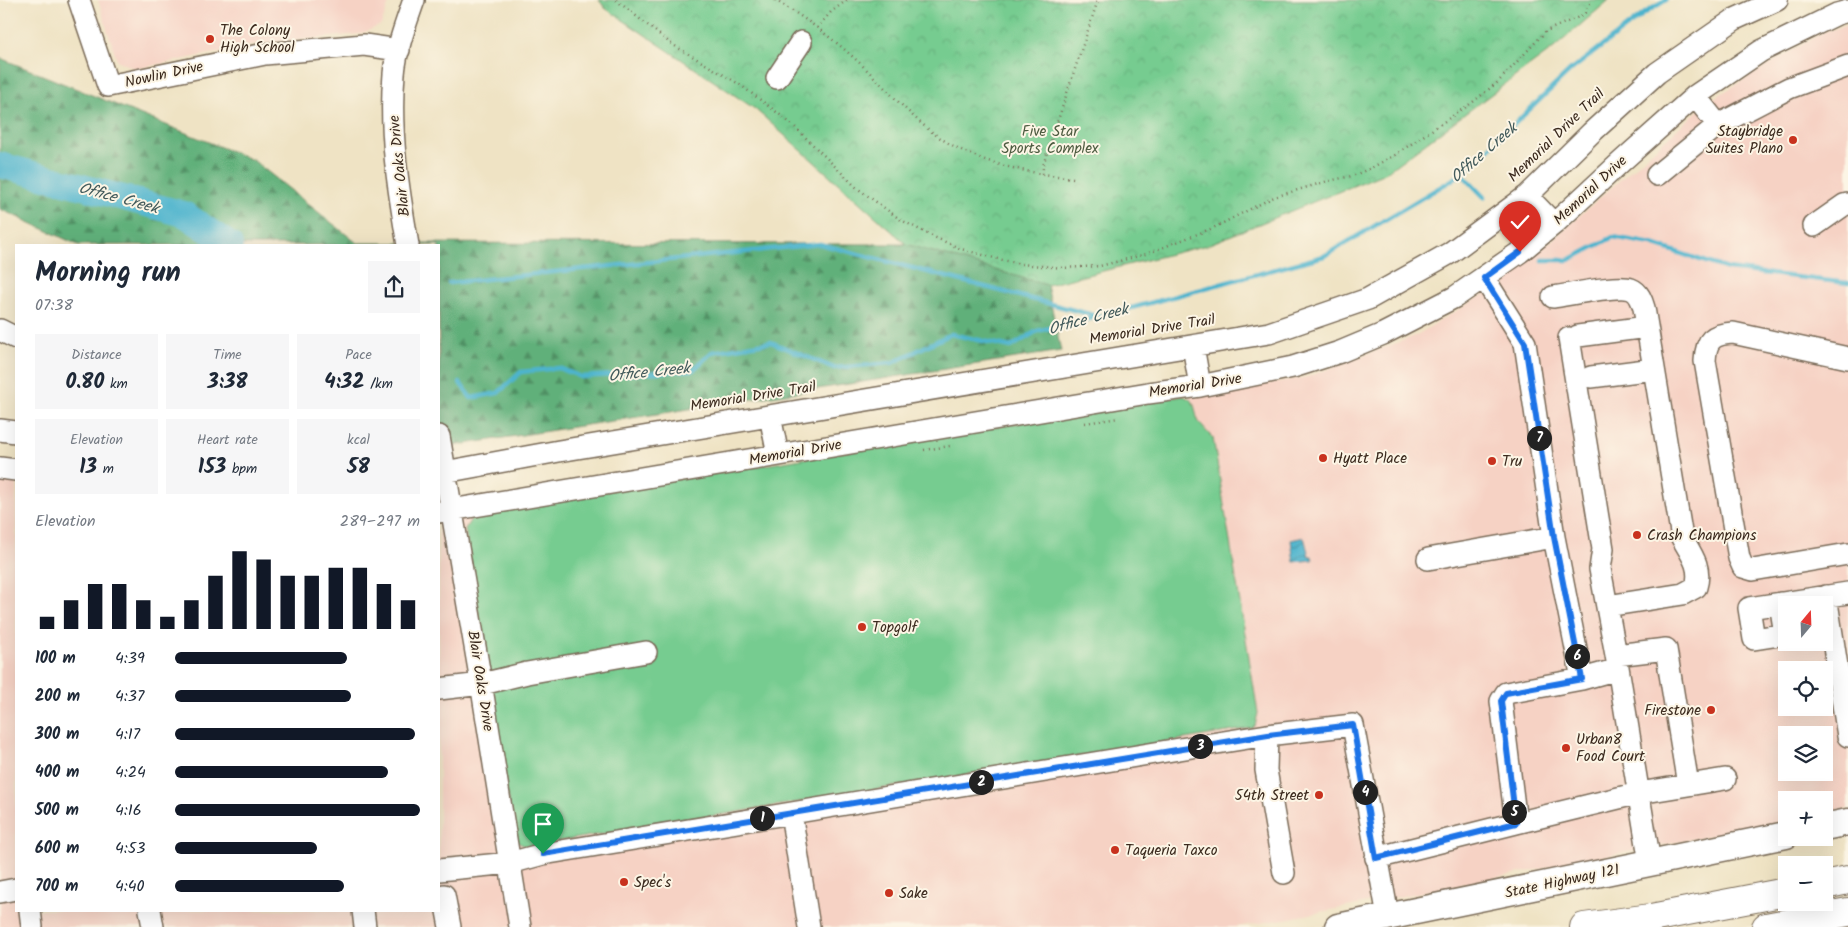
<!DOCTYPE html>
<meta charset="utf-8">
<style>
body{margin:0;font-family:Kalam,sans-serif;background:#f6f6f7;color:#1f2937;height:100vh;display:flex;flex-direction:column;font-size:19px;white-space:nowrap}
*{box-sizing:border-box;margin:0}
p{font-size:16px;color:#747a83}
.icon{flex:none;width:28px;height:28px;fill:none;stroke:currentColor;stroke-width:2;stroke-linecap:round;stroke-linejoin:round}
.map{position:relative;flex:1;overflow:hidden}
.drawer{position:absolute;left:15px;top:244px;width:425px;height:668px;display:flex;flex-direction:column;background:#fff;border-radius:0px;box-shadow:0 5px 20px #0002}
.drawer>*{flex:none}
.needle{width:32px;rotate:19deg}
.tools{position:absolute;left:1778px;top:596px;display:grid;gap:10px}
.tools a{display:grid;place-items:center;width:55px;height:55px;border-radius:0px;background:#fff;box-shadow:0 5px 20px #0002;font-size:25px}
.pin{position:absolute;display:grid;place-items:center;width:42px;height:42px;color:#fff;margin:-51px -21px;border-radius:50% 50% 50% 0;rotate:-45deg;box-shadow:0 0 5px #0007}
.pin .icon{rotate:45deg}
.km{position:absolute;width:25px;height:25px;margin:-12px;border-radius:50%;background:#222;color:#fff;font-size:14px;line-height:25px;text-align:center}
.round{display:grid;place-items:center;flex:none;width:52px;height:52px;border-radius:0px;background:#f6f6f7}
.overview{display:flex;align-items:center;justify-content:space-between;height:85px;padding:0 20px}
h1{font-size:28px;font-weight:800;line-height:38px}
.figures{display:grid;grid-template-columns:repeat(3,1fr);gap:8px;height:85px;padding:5px 20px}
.figures div{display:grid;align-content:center;border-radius:0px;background:#f6f6f7;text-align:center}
.figures b{font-size:21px;font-weight:800}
.figures small{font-size:14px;font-weight:400}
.figures p{font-size:14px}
.chart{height:140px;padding:10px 20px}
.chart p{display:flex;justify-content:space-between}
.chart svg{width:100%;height:90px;margin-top:5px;stroke:#111827;stroke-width:6}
ul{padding:0 20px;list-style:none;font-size:16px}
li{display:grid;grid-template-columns:80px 60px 1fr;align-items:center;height:38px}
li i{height:12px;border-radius:6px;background:#111827}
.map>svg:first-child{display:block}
.built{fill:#f6d2c4;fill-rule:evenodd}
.grass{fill:#76cc90;stroke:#587b57}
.forest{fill:url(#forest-firs);stroke:#4e6d4c}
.park{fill:url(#park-crowns);stroke:#587b57}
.water{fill:url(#water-waves);stroke:#446f76}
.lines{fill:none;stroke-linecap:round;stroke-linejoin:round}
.stream{stroke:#4eb4cd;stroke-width:4.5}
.river{stroke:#4eb4cd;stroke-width:26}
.minor-casing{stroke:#7a6b58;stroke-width:24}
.major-casing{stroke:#7a6b58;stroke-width:29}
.highway-casing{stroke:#7a6b58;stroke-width:30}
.path{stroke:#7a6b58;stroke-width:2.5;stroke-dasharray:1 4;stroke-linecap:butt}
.minor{stroke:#fff;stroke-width:21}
.major{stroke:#fff;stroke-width:26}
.highway{stroke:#fff;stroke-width:28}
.route-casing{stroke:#fff;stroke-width:10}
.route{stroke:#1a73e8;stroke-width:6}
.poi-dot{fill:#c8321e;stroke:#fcf5e5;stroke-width:2}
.labels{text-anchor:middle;stroke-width:4;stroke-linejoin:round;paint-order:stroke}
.poi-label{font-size:15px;fill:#3b2a1e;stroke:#fcf5e5;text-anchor:start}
.street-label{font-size:15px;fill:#3b2a1e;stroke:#fcf5e5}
.park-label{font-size:15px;fill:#4d5b40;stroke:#fcf5e5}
.water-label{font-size:16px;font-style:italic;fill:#425a5b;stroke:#fcf5e5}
</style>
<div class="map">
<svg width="1848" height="927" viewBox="0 0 1848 927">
<defs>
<pattern id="forest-firs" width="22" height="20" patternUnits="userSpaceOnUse" patternTransform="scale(1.25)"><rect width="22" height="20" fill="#60b07a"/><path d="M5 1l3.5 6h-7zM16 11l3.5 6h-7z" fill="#508f63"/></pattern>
<pattern id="park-crowns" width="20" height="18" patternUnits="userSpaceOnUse" patternTransform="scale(1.25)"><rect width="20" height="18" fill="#76cc90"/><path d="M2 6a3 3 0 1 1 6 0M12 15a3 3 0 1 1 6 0" fill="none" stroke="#67af7c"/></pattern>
<pattern id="water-waves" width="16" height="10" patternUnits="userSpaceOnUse" patternTransform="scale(1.25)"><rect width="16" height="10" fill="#4eb4cd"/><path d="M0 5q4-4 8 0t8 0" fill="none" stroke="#4293a6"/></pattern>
</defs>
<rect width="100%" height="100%" fill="#fcf5e5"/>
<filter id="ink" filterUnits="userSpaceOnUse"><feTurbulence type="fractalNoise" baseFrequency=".02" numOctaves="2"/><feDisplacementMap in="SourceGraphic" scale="10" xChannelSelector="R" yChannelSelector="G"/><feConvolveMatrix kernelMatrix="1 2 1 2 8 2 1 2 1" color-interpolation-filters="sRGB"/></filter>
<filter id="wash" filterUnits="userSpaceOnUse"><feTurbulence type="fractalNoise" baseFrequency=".0096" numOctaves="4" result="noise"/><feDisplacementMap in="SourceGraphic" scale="20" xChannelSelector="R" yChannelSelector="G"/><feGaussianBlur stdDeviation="1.12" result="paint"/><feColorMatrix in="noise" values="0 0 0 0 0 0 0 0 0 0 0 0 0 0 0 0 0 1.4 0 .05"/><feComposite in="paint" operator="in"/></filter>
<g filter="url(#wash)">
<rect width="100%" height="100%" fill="#efe3c4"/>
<path class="built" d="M 98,0 L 390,0 L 381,25 L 360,34 L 258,44 L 136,69 L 117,60 Z
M 1848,25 L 1848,809 L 1824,813 L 1824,800 L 1786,800 L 1786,821 L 1285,919 L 1235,927 L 0,927 L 0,479 L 16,479 L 16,910 L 439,910 L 439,523 L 480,514 L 1307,377 L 1415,336 L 1507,280 L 1709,101 L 1823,32 ZM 1786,605 L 1824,605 L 1824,642 L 1786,642 ZM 1786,670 L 1824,670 L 1824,708 L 1786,708 ZM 1786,735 L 1824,735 L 1824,772 L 1786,772 Z"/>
<path class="grass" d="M 1183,396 C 1198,401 1193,410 1199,422 C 1203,428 1208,433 1213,438 L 1258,713 L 1255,725 L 1252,728 L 529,846 C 522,846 518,843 514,837 L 465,529 L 475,513 Z"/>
<path class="forest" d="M 0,58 L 253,160 L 357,243 L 906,244 L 1047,285 L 1061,351 L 439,448 L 439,245 L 78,245 L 0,209 Z"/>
<path class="park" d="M 599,0 L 1609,0 L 1555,47 L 1385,173 L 1207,245 L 1047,285 L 906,244 L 755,109 L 605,8 Z"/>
<path class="water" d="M 1304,537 L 1309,556 L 1312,556 L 1313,560 L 1294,562 L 1291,540 Z"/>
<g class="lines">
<path class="stream" d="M 1462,174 L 1484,197
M 1542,260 L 1569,260 L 1613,237 L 1652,244 L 1728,269 L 1848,283
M 449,283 L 820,244 L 1097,316
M 460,383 L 471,398 L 498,393 L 521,372 L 559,368 L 581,377 L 693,370 L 712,352 L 771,342 L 834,368 L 892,363 L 951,334 L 1011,347 L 1037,331 L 1098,317 L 1324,256 L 1462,174 L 1571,70 L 1645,13 L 1666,0"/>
<path class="river" d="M 0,165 L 184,214 L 230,245"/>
</g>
</g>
<g filter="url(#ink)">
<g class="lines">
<defs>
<path id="minor" d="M 79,0 L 108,86 L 265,54 L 364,45 L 399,50
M 777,78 L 801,42
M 1695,96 L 1718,125
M 1657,175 L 1718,125 L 1789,88 L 1848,66
M 1527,196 L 1554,224
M 1814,226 L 1844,205 L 1848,204
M 408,245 C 398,188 389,131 394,74 C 396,49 406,23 414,0
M 1553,297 C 1569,295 1617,284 1631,289 C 1639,292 1642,301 1644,308 L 1682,538 C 1692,555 1702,568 1696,587 L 1683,594 L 1607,606
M 0,330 L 16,338
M 1578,336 L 1647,327
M 1569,338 L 1603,549 L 1600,569 L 1616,655 L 1650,863
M 1193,346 L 1200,386
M 1848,358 L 1733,333 C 1712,334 1706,340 1705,361 L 1739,558 L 1743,567 L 1753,570 L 1848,554
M 1591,377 L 1654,369
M 770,416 L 778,455
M 0,430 L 16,432
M 439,436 L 479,670 L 520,927
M 0,468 L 16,470
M 439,473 L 559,451 L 1269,333 L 1368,299 L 1450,253 L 1527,196 L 1591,133 L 1657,73 L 1735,19 L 1777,0
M 439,512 L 1148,393 L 1200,386 L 1293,367 L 1340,352 L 1383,334 L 1455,297 L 1520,252 L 1554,224 L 1622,161 L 1695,96 L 1761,51 L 1837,14 L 1848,11
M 1554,537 L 1582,679
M 1428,559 L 1554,537 L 1525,343 L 1484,278
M 1826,596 L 1848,736
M 1780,603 L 1785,634 L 1754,639 L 1749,608 L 1848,593
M 1616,655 L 1666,649 L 1688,785
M 1618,669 L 1582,679 L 1506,693 L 1501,701 L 1516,823 L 1639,793 L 1725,779
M 439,689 L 482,684 L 527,673 L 646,652
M 1267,735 L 1266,770 L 1284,873
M 791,813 L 809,927
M 1376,858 L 1516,823
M 439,870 L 510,863 L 543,854 L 1167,751 L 1267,735 L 1353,725 L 1388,916
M 0,892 L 16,889
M 439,896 L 444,895 L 450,927
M 30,910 L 32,927
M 150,910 L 153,927
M 363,910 L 365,927"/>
<path id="major" d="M 1824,827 L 1848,822
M 1338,927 L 1786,835"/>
<path id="highway" d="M 1824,885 L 1848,880
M 1584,927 L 1651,918 L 1786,892
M 1766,927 L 1848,912"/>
</defs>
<use href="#minor" class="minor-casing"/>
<use href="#major" class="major-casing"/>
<use href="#highway" class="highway-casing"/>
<path class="path" d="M 616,0 L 670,43 L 739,84 L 774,110 L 795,127 L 857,188 L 901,220 L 934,237 L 961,249 L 998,259 L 1021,264 L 1063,268 L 1100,266 L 1146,254 L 1213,228 L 1274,197 L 1328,181 L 1352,176 L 1371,168 L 1395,155 L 1473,102 L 1498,82 L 1546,31 L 1579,17 L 1585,13 L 1592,0
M 775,0 C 807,19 838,42 866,69 C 893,95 917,125 950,144 C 989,166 1030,173 1074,178
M 817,28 L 831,12 L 847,0
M 1042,174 L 1044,162 L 1098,0
M 1085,423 L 1119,418
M 924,450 L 950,446"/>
<use href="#minor" class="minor"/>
<use href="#major" class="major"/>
<use href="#highway" class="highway"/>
</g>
</g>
<g class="lines" filter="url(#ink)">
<defs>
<path id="route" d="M 543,854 L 1268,735 L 1353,725 L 1376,858 L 1516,823 L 1501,701 L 1506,693 L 1582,679 L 1554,537 L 1525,343 L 1484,278 L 1520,252"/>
</defs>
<use href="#route" class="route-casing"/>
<use href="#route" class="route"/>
</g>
<g class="poi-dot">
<circle cx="210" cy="39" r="5"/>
<circle cx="1793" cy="140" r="5"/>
<circle cx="1323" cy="458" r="5"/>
<circle cx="1492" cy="461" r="5"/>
<circle cx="1637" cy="535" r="5"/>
<circle cx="862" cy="627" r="5"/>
<circle cx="1711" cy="710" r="5"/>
<circle cx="1566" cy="748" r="5"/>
<circle cx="1319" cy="795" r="5"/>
<circle cx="1115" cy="850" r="5"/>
<circle cx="624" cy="882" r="5"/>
<circle cx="889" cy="893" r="5"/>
</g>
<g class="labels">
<g class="poi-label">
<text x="220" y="35">The Colony<tspan x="220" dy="17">High School</tspan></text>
<text x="1783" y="136" text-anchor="end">Staybridge<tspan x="1783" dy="17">Suites Plano</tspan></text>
<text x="1333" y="463">Hyatt Place</text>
<text x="1502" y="466">Tru</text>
<text x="1647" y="540">Crash Champions</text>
<text x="872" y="632">Topgolf</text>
<text x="1701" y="715" text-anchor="end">Firestone</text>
<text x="1576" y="744">Urban8<tspan x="1576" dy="17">Food Court</tspan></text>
<text x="1309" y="800" text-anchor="end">54th Street</text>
<text x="1125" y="855">Taqueria Taxco</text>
<text x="634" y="887">Spec's</text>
<text x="899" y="898">Sake</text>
</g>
<g class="street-label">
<text transform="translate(164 74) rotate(-12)" y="5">Nowlin Drive</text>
<text transform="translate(1556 135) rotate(-44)" y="5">Memorial Drive Trail</text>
<text transform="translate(399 166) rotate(-96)" y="5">Blair Oaks Drive</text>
<text transform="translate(1590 190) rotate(-43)" y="5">Memorial Drive</text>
<text transform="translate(1152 329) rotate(-9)" y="5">Memorial Drive Trail</text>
<text transform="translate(1195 385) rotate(-9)" y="5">Memorial Drive</text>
<text transform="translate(753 396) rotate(-9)" y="5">Memorial Drive Trail</text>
<text transform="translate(795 452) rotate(-10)" y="5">Memorial Drive</text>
<text transform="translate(481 681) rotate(81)" y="5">Blair Oaks Drive</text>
<text transform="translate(1562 881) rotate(-12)" y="5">State Highway 121</text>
</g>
<g class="park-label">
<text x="1050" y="136">Five Star<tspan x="1050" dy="17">Sports Complex</tspan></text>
</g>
<g class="water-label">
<text transform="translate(1483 152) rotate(-41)" y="6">Office Creek</text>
<text transform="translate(119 197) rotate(15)" y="6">Office Creek</text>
<text transform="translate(1088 318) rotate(-15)" y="6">Office Creek</text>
<text transform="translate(649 371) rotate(-6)" y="6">Office Creek</text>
</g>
</g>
</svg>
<div class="tools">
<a><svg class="needle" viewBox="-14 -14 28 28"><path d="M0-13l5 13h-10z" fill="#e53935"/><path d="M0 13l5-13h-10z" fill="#747a83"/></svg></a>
<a><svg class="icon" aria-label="locate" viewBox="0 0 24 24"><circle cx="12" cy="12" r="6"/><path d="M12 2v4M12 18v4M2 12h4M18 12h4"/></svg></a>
<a><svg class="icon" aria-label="layers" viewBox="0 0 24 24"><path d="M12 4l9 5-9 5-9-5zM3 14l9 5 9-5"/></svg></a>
<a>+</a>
<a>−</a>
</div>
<div class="pin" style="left:543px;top:854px;background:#1e9e55"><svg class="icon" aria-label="arrive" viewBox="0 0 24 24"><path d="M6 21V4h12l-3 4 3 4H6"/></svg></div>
<div class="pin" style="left:1520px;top:252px;background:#d93025"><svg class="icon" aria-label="check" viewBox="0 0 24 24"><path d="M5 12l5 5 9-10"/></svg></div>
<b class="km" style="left:762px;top:818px">1</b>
<b class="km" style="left:981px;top:782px">2</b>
<b class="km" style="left:1200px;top:746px">3</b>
<b class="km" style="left:1365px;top:792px">4</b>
<b class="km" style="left:1514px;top:812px">5</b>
<b class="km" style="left:1577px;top:656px">6</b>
<b class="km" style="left:1539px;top:438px">7</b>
<section class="drawer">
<div class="overview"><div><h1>Morning run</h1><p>07:38</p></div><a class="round"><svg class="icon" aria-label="share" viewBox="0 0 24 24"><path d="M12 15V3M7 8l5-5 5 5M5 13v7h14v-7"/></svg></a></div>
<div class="figures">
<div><p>Distance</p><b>0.80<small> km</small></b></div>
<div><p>Time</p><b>3:38</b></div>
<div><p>Pace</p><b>4:32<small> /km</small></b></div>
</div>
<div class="figures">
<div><p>Elevation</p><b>13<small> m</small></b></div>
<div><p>Heart rate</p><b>153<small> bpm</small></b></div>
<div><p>kcal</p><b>58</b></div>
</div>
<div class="chart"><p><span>Elevation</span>289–297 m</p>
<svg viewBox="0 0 160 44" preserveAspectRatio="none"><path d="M5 44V38M15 44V30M25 44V22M35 44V22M45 44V30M55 44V38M65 44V30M75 44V18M85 44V6M95 44V10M105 44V18M115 44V18M125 44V14M135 44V14M145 44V22M155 44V30"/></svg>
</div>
<ul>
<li><b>100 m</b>4:39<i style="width:70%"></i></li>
<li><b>200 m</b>4:37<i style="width:72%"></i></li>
<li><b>300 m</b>4:17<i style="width:98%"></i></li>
<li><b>400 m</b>4:24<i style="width:87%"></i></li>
<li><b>500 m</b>4:16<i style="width:100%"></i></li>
<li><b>600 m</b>4:53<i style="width:58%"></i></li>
<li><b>700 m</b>4:40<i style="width:69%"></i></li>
</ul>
</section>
</div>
